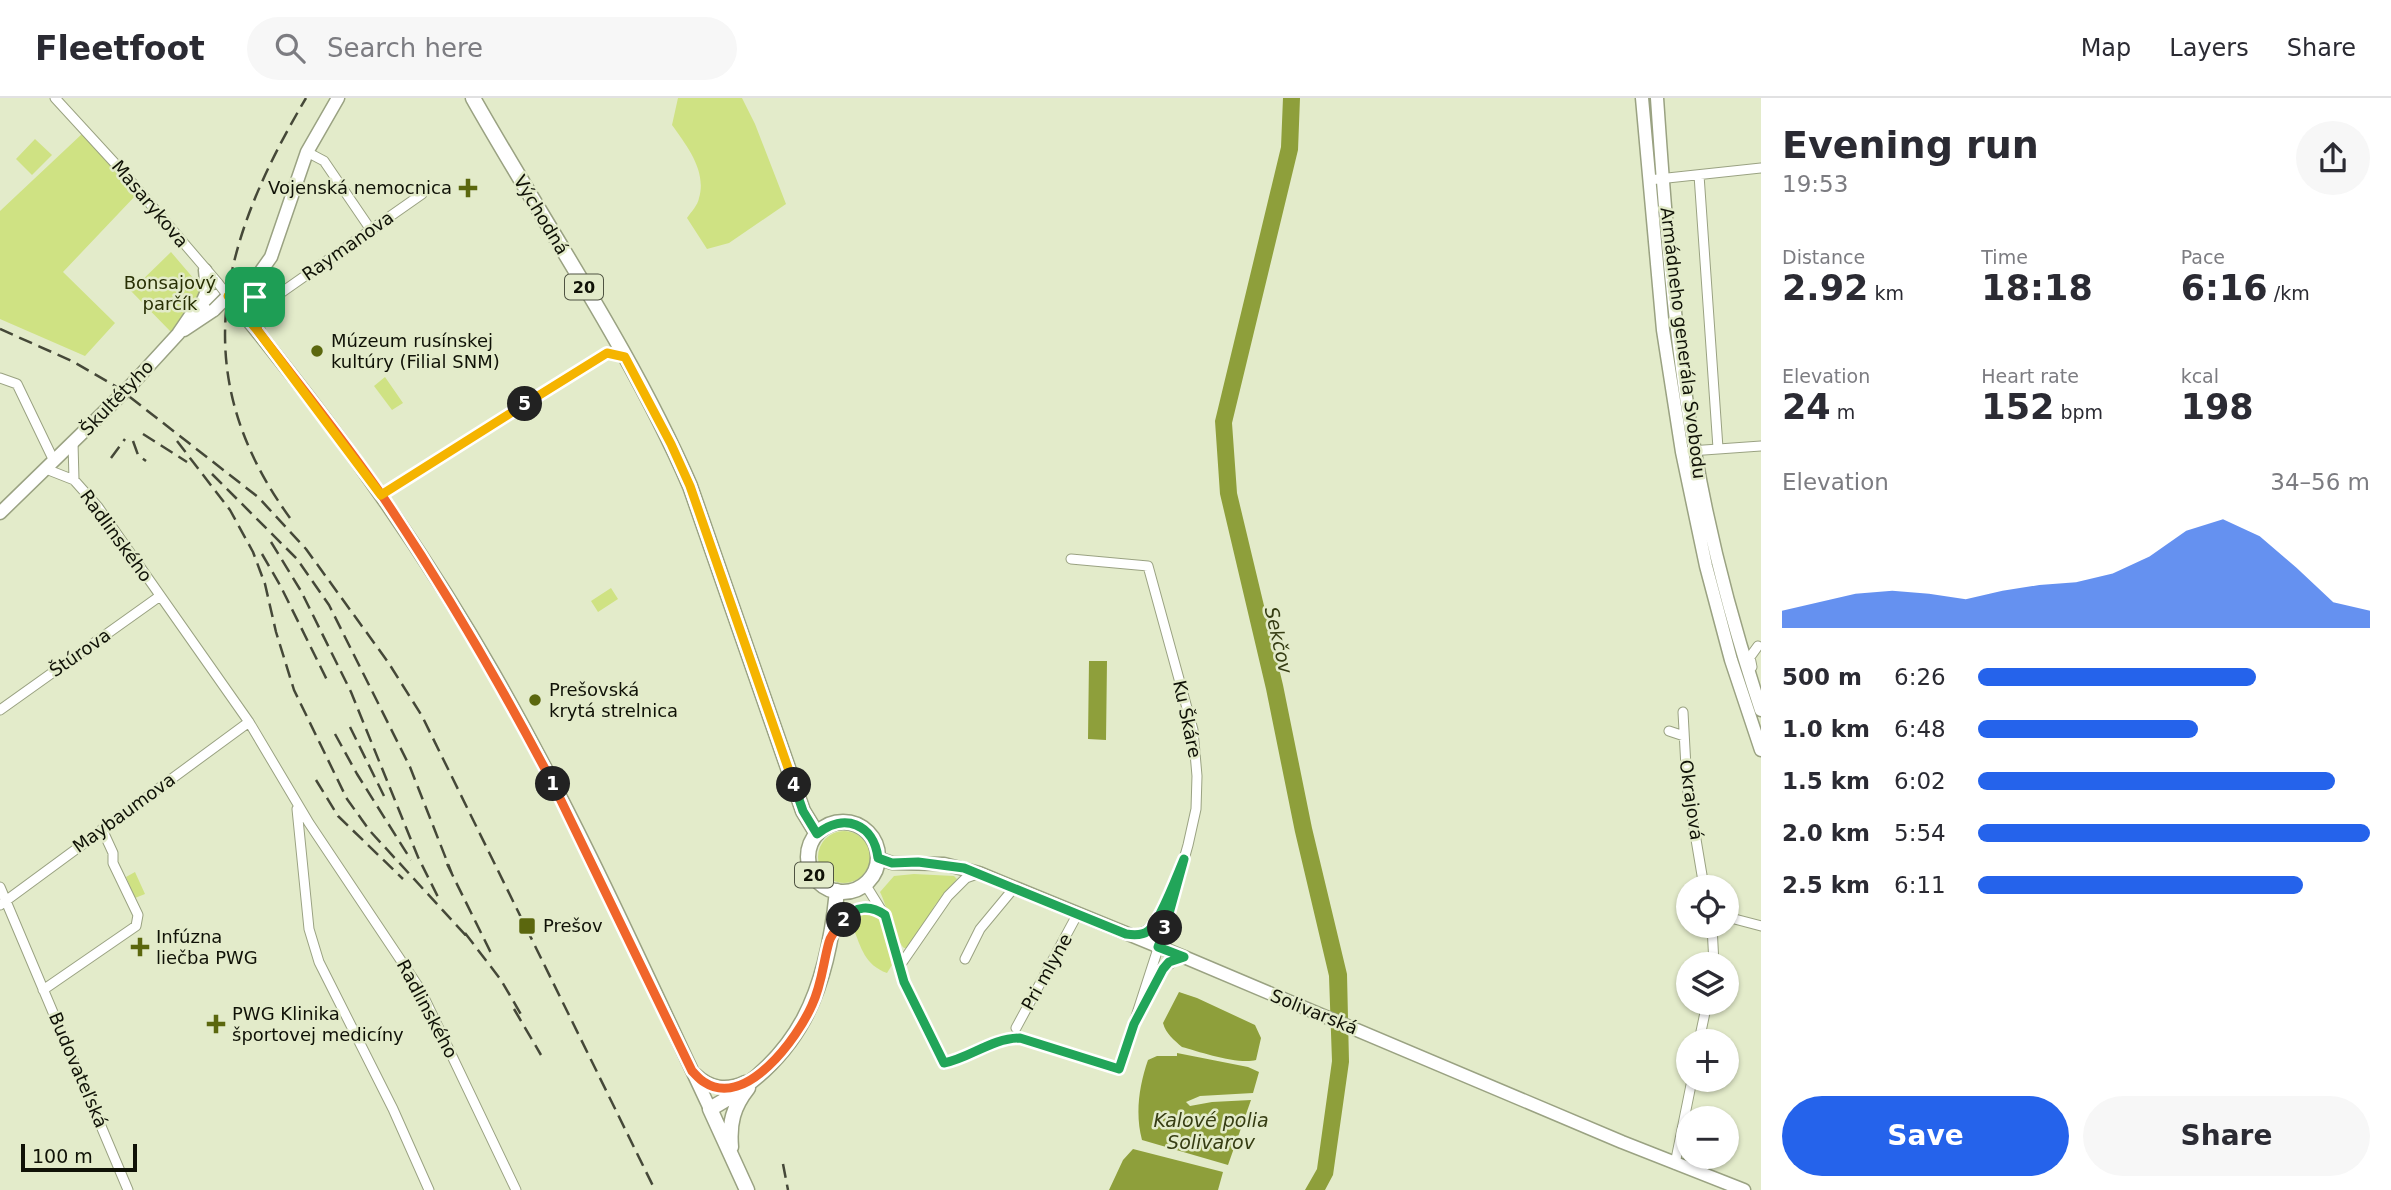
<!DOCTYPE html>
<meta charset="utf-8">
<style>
body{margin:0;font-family:"DejaVu Sans",sans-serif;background:#f7f7f7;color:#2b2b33;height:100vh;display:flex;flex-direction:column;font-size:26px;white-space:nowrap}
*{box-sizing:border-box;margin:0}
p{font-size:23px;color:#7c7c81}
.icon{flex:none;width:38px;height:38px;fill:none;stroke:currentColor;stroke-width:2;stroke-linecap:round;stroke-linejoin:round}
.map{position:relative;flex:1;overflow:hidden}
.panel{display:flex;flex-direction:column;background:#fff;width:630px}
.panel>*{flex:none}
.tools{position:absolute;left:1676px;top:777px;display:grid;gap:14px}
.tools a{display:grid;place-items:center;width:63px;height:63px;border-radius:50%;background:#fff;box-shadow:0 2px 5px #0004;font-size:35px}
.scale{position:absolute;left:21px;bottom:18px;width:116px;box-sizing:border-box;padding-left:7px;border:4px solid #101207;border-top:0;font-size:19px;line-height:24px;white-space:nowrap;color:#101207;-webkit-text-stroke:5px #e3ebca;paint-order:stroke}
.pin{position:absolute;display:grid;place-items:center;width:60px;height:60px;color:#fff;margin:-30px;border-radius:14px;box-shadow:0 4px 10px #0006}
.km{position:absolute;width:35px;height:35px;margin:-18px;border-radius:50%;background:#222;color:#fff;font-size:19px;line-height:35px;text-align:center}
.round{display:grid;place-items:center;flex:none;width:74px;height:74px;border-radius:37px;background:#f7f7f7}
.overview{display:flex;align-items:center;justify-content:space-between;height:119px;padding:0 21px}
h1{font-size:38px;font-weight:700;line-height:52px}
.figures{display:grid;grid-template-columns:repeat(3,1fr);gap:10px;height:119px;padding:7px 21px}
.figures div{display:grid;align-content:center}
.figures b{font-size:35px;font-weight:700}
.figures small{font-size:19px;font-weight:400}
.figures p{font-size:19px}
.chart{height:196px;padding:14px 21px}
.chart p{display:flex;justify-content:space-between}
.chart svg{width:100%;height:126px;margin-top:7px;fill:#2563eb;opacity:.7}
.primary-button{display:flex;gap:14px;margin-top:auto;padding:14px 21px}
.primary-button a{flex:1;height:80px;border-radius:42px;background:#2563eb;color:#fff;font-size:28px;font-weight:700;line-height:80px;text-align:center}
.primary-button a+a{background:#f7f7f7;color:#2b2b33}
ul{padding:0 21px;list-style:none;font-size:23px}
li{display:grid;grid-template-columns:112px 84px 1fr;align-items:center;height:52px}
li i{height:18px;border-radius:9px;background:#2563eb}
header{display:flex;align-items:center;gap:42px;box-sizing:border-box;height:98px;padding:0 35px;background:#fff;border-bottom:2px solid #e1e1e2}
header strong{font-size:33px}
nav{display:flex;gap:38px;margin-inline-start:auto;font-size:24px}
.search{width:490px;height:63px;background:#f7f7f7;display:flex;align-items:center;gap:18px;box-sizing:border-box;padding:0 24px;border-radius:38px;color:#7c7c81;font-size:26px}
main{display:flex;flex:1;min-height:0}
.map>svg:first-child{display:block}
.green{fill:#cfe283}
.water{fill:#8e9f3b}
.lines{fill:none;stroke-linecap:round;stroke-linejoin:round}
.street-casing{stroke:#9aa282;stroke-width:11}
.secondary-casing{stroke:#9aa282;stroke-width:15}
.primary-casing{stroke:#9aa282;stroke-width:17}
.street{stroke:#fff;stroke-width:9}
.secondary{stroke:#fff;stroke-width:12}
.primary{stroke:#fff;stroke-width:14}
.rail{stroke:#454838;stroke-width:2.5;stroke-dasharray:14 7;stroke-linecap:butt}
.street-bridge-casing{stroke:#9aa282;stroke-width:11;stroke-linecap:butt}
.secondary-bridge-casing{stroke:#9aa282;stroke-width:15;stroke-linecap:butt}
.street-bridge{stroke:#fff;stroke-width:9}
.secondary-bridge{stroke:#fff;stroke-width:12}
.split-1-casing{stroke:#fff;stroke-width:14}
.split-2-casing{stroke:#fff;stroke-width:14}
.split-3-casing{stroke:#fff;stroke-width:14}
.split-4-casing{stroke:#fff;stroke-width:14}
.split-5-casing{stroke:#fff;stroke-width:14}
.split-6-casing{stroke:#fff;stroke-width:14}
.split-1{stroke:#f0652b;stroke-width:9}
.split-2{stroke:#f0652b;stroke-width:9}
.split-3{stroke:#22a559;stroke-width:9}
.split-4{stroke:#22a559;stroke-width:9}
.split-5{stroke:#f5b400;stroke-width:9}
.split-6{stroke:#f5b400;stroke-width:9}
.poi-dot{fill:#5b670e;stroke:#e3ebca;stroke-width:2.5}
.labels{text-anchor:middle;stroke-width:5;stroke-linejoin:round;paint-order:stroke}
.shield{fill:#e3ebca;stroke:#4f5342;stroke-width:2}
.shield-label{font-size:16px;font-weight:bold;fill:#101207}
.poi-label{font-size:18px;fill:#101207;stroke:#e3ebca;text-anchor:start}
.street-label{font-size:18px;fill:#101207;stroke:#e3ebca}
.park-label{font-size:18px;fill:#282f04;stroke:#e3ebca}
.water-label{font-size:19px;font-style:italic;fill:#363d13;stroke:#e3ebca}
</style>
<header>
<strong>Fleetfoot</strong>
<div class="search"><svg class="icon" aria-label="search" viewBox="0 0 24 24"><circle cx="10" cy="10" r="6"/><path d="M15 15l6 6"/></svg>Search here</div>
<nav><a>Map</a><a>Layers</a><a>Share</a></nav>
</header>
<main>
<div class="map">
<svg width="1761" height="1092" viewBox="0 0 1761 1092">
<rect width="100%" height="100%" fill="#e3ebca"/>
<path class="green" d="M 678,0 L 742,0 L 755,26 L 786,106 L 729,145 L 707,151 L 687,120 C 691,114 698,107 699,100 C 707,73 687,48 672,27 Z
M 83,35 L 137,96 L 63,174 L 115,225 L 85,258 L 0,221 L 0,113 Z
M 35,41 L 52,57 L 32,77 L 16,61 Z
M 171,154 L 200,188 L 202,195 L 195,210 L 171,234 L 131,193 Z
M 385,279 L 403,305 L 392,312 L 374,288 Z
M 611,490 L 618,501 L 598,514 L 591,503 Z
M818 759a26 26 0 1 1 52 0a26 26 0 1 1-52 0Z
M 135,774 L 145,796 L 135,800 L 126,779 Z
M 914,776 L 954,778 L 957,781 L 935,807 L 915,843 L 908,850 L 904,850 C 895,842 887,808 880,794 L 894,778 Z
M 863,813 L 877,817 L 886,834 L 892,867 L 887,875 C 865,867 861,850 853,829 L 849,827 L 854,820 L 864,816 Z"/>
<path class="water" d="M 1283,0 L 1300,0 L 1298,52 L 1232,325 L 1237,395 L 1283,587 L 1312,730 L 1347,876 L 1349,964 L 1333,1077 L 1325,1092 L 1305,1092 L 1317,1071 L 1332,963 L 1329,878 L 1295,734 L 1266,591 L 1220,396 L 1215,323 L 1281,49 Z
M 1089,563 L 1107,563 L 1106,642 L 1088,641 Z
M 1179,894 L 1197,900 L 1255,927 L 1261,940 L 1256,962 C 1239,967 1200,954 1182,949 C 1174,942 1166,936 1163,925 Z
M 1177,955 L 1248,969 L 1259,974 L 1253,995 L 1200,998 L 1186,1004 L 1190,1008 L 1212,1004 L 1251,1002 L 1228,1067 L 1142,1042 C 1135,1016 1139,988 1148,962 L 1157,958 L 1177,958 Z
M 1133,1051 L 1223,1074 L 1218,1092 L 1109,1092 L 1123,1062 Z"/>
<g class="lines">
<defs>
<path id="street" d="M 55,0 L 122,73 L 218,185
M 307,54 L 324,63 L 371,132
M 1699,77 L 1718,350
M 1649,82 L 1761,70
M 275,199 L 422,96
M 0,280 L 17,286 L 54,363
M 73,345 L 74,382
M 1690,353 L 1761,348
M 46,371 L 74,382 L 98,409 L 249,624 L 309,725 L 420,891 L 516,1092
M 381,397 L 607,255 L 625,259
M 1752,569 L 1750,559 L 1758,548
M 0,612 L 160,498
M 1683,614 L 1687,688 L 1704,789
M 1669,633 L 1684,638
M 297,711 L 309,831 L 319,864 L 393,1011 L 429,1092
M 865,786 L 888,823 L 904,884 L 944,966 C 970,959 992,940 1020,940 L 1119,971 L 1165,829 L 1188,747 L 1196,711 L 1197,678 L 1193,632 L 1148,468 L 1071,461
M 0,789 L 128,1092
M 0,807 L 249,624
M 1727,819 L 1761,828
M 1712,828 L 1714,866
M 1133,836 C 1156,836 1162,810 1170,792
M 832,837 C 847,817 859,799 885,817
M 965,861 L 980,831 L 1014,790
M 899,869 L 948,798 L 966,780 L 977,776
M 43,892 L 136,828 L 138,817 L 113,765 L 113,755 L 102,731
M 1146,903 C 1157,882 1160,867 1184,859
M 1016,930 L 1077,817
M 1699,943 L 1707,905
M 1675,1066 L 1692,982"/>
<path id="secondary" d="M 338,0 L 307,54 L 271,159 L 259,176 L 228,198 C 326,316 417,441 493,574 C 574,715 641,864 710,1011
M 1642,0 L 1663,232 L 1682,354 L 1706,468 L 1731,562 L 1761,652
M 1657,0 C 1665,118 1674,237 1695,354 C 1710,441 1733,528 1761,612
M 201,207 L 207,193 L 205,172
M 258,231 C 252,212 256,195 259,177
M 184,232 L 214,212
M 134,284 L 178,236 L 193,214 L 216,198
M 0,415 L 109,309
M 878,760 L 892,765 L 944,766 L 979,775 L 1184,859 L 1622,1044 L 1744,1092
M 695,976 C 710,990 726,993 745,984"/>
<path id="primary" d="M 473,0 C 546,129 631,252 690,388 L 803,713 L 817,736
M808 759a35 35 0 1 1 70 0a35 35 0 1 1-70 0Z
M 731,1049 C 729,1025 733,1009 748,990
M 747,1092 L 710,1011 C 801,961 827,893 837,793"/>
</defs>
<use href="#street" class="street-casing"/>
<use href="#secondary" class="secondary-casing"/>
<use href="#primary" class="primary-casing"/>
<use href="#street" class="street"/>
<use href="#secondary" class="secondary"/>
<use href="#primary" class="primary"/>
<path class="rail" d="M 0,231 L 72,263 L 117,289 L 258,399 L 306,451 L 388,564 L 422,618 L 655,1092
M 143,336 L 187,364
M 133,343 L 138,357 L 146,363
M 177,343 L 230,412 L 253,454 L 265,486 L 276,534 L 294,592 L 347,701 L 370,733 L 470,842
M 111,360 L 125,341
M 212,376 L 297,461 L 329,507 L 410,669 L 452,776
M 290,420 C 184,274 221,144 306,0
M 271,444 L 301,493 L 351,594 L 418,759 L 439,801
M 262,456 L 280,487 L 327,582
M 350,629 L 384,698
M 335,636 L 357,676 L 411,762
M 316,682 L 338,718 L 403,781
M 447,766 L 492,857
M 465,835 L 501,882 L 522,918
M 514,911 L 541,957
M 783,1066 L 788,1092"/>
<defs>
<path id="street-bridge" d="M 218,185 L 228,198"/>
<path id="secondary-bridge" d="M 214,212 L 228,198
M 109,309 L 134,284"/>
</defs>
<use href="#street-bridge" class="street-bridge-casing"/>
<use href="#secondary-bridge" class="secondary-bridge-casing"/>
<use href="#street-bridge" class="street-bridge"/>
<use href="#secondary-bridge" class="secondary-bridge"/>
</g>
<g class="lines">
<defs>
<path id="split-1" d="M 255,199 L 255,221 L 258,233 C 300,288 344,342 383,399 C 445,491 501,587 553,686"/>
<path id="split-2" d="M 553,686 L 692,973 C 696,977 700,982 704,984 C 746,1012 798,939 812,907 C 822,886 823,865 829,844 C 831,836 839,828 844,822"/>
<path id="split-3" d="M 844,822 C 855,807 871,807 885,817 L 904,884 L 944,965 C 970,960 992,940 1020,940 L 1119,971 L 1134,926 L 1163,871 L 1169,864 L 1184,859 L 1158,849 L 1165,830"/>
<path id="split-4" d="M 794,687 L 803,713 L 817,736 C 844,714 874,726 878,760 L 892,765 L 918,764 L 964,770 L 1126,836 C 1133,837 1142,838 1148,833 C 1160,824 1177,777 1184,761 L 1165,830"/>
<path id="split-5" d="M 525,306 L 607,255 L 625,259 L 671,346 L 690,388 L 794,687"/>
<path id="split-6" d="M 255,199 L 260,176 L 228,198 L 258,233 L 381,397 L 525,306"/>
</defs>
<use href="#split-1" class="split-1-casing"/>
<use href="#split-2" class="split-2-casing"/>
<use href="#split-3" class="split-3-casing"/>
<use href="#split-4" class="split-4-casing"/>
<use href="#split-5" class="split-5-casing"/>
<use href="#split-6" class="split-6-casing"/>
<use href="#split-1" class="split-1"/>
<use href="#split-2" class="split-2"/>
<use href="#split-3" class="split-3"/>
<use href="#split-4" class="split-4"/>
<use href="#split-5" class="split-5"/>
<use href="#split-6" class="split-6"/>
</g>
<g class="poi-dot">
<path d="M464.5 79.5h7v7h7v7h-7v7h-7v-7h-7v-7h7z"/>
<circle cx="317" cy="253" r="7"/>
<circle cx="535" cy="602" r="7"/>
<rect x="518" y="819" width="18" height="18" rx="3.5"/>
<path d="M136.5 838.5h7v7h7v7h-7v7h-7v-7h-7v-7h7z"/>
<path d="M212.5 915.5h7v7h7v7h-7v7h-7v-7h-7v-7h7z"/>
</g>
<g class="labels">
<g class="shield">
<rect x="565" y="176.5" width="38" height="25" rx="5"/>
<rect x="795" y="764.5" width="38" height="25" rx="5"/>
</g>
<g class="shield-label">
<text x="584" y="195">20</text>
<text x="814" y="783">20</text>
</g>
<g class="poi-label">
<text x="452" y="96" text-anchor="end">Vojenská nemocnica</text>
<text x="331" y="249">Múzeum rusínskej<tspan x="331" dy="21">kultúry (Filial SNM)</tspan></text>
<text x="549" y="598">Prešovská<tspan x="549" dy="21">krytá strelnica</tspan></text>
<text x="543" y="834">Prešov</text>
<text x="156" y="845">Infúzna<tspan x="156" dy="21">liečba PWG</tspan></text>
<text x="232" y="922">PWG Klinika<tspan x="232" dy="21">športovej medicíny</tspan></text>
</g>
<g class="street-label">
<text transform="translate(150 106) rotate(50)" y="6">Masarykova</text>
<text transform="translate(541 117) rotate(59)" y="6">Východná</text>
<text transform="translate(348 148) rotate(-35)" y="6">Raymanova</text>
<text transform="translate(1683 245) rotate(83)" y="6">Armádneho generála Svobodu</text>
<text transform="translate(117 300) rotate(-46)" y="6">Škultétyho</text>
<text transform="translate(116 438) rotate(54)" y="6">Radlinského</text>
<text transform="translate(80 555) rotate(-35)" y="6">Štúrova</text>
<text transform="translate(1187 621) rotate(78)" y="6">Ku Škáre</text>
<text transform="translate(1691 702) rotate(82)" y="6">Okrajová</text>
<text transform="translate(124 715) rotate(-36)" y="6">Maybaumova</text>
<text transform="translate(1047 874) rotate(-61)" y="6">Pri mlyne</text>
<text transform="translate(427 911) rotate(62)" y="6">Radlinského</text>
<text transform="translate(1314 914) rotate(22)" y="6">Solivarská</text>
<text transform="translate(78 972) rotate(67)" y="6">Budovateľská</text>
</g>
<g class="park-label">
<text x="170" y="191">Bonsajový<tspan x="170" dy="21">parčík</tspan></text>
</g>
<g class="water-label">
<text transform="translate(1279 542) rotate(77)" y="7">Sekčov</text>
<text x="1211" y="1029">Kalové polia<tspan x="1211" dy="22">Solivarov</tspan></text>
</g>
</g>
</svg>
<div class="tools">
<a><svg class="icon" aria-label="locate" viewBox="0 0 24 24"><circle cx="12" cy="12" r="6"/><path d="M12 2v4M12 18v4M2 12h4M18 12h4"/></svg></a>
<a><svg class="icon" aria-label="layers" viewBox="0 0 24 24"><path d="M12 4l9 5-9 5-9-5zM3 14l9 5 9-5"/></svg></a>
<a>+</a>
<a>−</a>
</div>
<div class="scale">100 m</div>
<div class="pin" style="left:255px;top:199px;background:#1e9e55"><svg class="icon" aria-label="arrive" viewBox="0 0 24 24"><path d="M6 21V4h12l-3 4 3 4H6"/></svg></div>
<b class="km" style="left:553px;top:686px">1</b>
<b class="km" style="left:844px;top:822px">2</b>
<b class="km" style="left:1165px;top:830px">3</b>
<b class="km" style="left:794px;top:687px">4</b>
<b class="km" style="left:525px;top:306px">5</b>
</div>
<section class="panel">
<div class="overview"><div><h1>Evening run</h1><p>19:53</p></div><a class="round"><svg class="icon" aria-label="share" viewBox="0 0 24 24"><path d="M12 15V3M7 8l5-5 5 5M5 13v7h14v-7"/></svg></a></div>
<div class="figures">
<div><p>Distance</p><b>2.92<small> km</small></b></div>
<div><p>Time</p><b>18:18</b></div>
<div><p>Pace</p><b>6:16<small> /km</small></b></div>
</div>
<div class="figures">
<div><p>Elevation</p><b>24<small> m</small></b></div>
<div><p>Heart rate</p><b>152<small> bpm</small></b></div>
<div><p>kcal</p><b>198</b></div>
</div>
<div class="chart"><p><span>Elevation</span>34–56 m</p>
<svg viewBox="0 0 160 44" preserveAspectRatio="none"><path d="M0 44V38L10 35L20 32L30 31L40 32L50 34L60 31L70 29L80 28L90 25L100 19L110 10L120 6L130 12L140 23L150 35L160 38V44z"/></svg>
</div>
<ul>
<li><b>500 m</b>6:26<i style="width:71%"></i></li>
<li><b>1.0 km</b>6:48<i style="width:56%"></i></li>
<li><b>1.5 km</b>6:02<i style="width:91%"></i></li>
<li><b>2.0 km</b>5:54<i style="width:100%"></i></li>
<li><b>2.5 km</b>6:11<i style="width:83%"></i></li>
</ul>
<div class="primary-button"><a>Save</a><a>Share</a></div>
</section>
</main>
